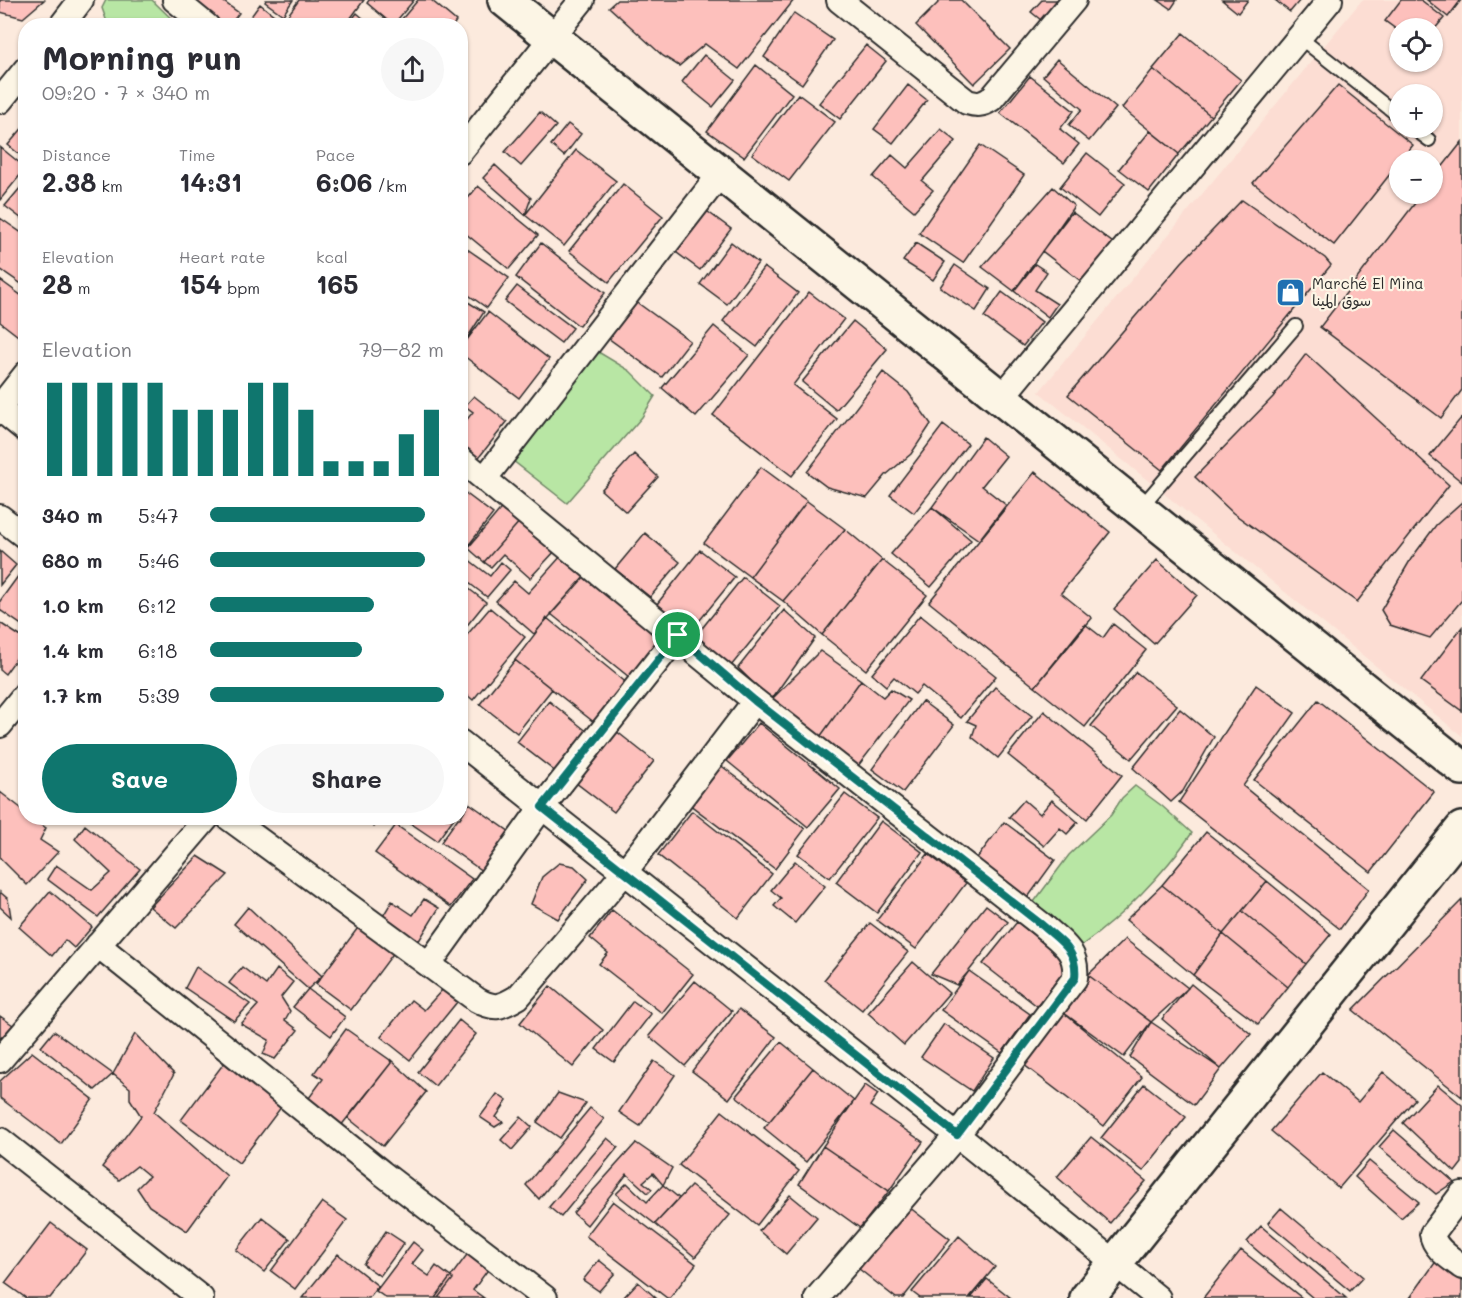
<!DOCTYPE html>
<meta charset="utf-8">
<style>
body{margin:0;font-family:Mali,"Playpen Sans Arabic",sans-serif;background:#f7f7f7;color:#2b2b33;height:100vh;display:flex;flex-direction:column;font-size:22px;white-space:nowrap}
*{box-sizing:border-box;margin:0}
p{font-size:20px;color:#7c7c81}
.icon{flex:none;width:33px;height:33px;fill:none;stroke:currentColor;stroke-width:2;stroke-linecap:round;stroke-linejoin:round}
.map{position:relative;flex:1;overflow:hidden}
.sheet{position:absolute;left:18px;top:18px;width:450px;height:807px;display:flex;flex-direction:column;background:#fff;border-radius:24px;box-shadow:0 2px 4px #0004}
.sheet>*{flex:none}
.fabs{position:absolute;left:1389px;top:18px;display:grid;gap:12px}
.fabs a{display:grid;place-items:center;width:54px;height:54px;border-radius:50%;background:#fff;box-shadow:0 2px 4px #0004;font-size:30px}
.pin{position:absolute;display:grid;place-items:center;width:51px;height:51px;color:#fff;margin:-26px;border:3px solid #fff;border-radius:50%;box-shadow:0 2px 6px #0007}
.round{display:grid;place-items:center;flex:none;width:63px;height:63px;border-radius:32px;background:#f7f7f7}
.head{display:flex;align-items:center;justify-content:space-between;height:102px;padding:0 24px}
h1{font-size:33px;font-weight:700;line-height:45px}
.stats{display:grid;grid-template-columns:repeat(3,1fr);gap:9px;height:102px;padding:6px 24px}
.stats div{display:grid;align-content:center}
.stats b{font-size:26px;font-weight:700}
.stats small{font-size:16px;font-weight:400}
.stats p{font-size:16px}
.chart{height:168px;padding:12px 24px}
.chart p{display:flex;justify-content:space-between}
.chart svg{width:100%;height:108px;margin-top:6px;stroke:#0f766e;stroke-width:6}
.button{display:flex;gap:12px;margin-top:auto;padding:12px 24px}
.button a{flex:1;height:69px;border-radius:36px;background:#0f766e;color:#fff;font-size:24px;font-weight:700;line-height:69px;text-align:center}
.button a+a{background:#f7f7f7;color:#2b2b33}
ul{padding:0 24px;list-style:none;font-size:20px}
li{display:grid;grid-template-columns:96px 72px 1fr;align-items:center;height:45px}
li i{height:15px;border-radius:8px;background:#0f766e}
.map>svg:first-child{display:block}
.built{fill:#fcddd3;fill-rule:evenodd}
.green{fill:#b8e6a4;stroke:#728868;stroke-width:1.5}
.building{fill:#fdc0bc;stroke:#2b2b2b;stroke-width:1.5}
.lines{fill:none;stroke-linecap:round;stroke-linejoin:round}
.lane-casing{stroke:#2b2b2b;stroke-width:16}
.street-casing{stroke:#2b2b2b;stroke-width:28}
.secondary-casing{stroke:#2b2b2b;stroke-width:38}
.lane{stroke:#fcf5e5;stroke-width:12}
.street{stroke:#fcf5e5;stroke-width:24}
.secondary{stroke:#fcf5e5;stroke-width:33}
.route-casing{stroke:#fff;stroke-width:12}
.route{stroke:#0f766e;stroke-width:8}
.labels{text-anchor:middle;stroke-width:4.5;stroke-linejoin:round;paint-order:stroke}
.poi-label{font-size:15px;fill:#2b2b2b;stroke:#fcf5e5;text-anchor:start}
</style>
<div class="map">
<svg width="1462" height="1298" viewBox="0 0 1462 1298">
<rect width="100%" height="100%" fill="#fceadd"/>
<filter id="ink" filterUnits="userSpaceOnUse"><feTurbulence type="fractalNoise" baseFrequency=".0167" numOctaves="2"/><feDisplacementMap in="SourceGraphic" scale="12" xChannelSelector="R" yChannelSelector="G"/><feConvolveMatrix kernelMatrix="1 2 1 2 8 2 1 2 1" color-interpolation-filters="sRGB"/></filter>
<g filter="url(#ink)">
<path class="built" d="M 1362,0 L 1462,0 L 1462,736 L 1039,392 ZM 1400,28 L 1432,28 L 1432,62 L 1400,62 ZM 1400,94 L 1432,94 L 1432,128 L 1400,128 ZM 1400,160 L 1432,160 L 1432,194 L 1400,194 Z"/>
<path class="green" d="M 106,0 L 152,0 L 178,25 L 108,25 L 102,8 Z
M 595,350 L 630,371 L 655,396 L 642,417 L 567,503 L 512,460 Z
M 1135,786 L 1162,806 L 1192,833 C 1164,873 1122,917 1082,945 L 1034,902 L 1069,855 L 1111,815 L 1122,798 Z"/>
<path class="building" d="M 0,0 L 44,0 L 23,18 L 0,12 Z
M 198,0 L 221,0 L 239,13 L 229,26 L 223,26 L 195,4 Z
M 266,0 L 293,0 L 283,15 L 265,2 Z
M 299,0 L 364,0 L 345,26 L 280,26 Z
M 369,0 L 414,0 L 393,25 L 367,3 Z
M 418,0 L 431,0 L 456,21 L 453,26 L 396,26 Z
M 617,0 L 794,0 L 739,69 L 705,44 L 679,66 L 663,56 L 609,7 Z
M 941,0 L 961,0 L 1010,49 L 974,84 L 916,25 Z
M 1042,0 L 1067,0 L 1046,24 L 1031,12 Z
M 1158,0 L 1177,0 L 1171,9 Z
M 1222,0 L 1248,0 L 1238,13 Z
M 1275,0 L 1300,0 L 1290,12 Z
M 1401,0 L 1421,0 L 1444,18 L 1432,32 L 1432,28 L 1400,28 L 1400,32 L 1385,21 Z
M 1427,0 L 1461,0 L 1448,17 Z
M 260,4 L 275,16 L 268,26 L 244,26 Z
M 357,13 L 372,26 L 347,26 Z
M 794,13 L 833,40 L 802,84 L 764,57 Z
M 1183,33 L 1241,80 L 1211,116 L 1153,69 Z
M 866,45 L 886,61 L 840,119 L 819,103 Z
M 704,55 L 735,80 L 713,107 L 682,82 Z
M 1057,59 L 1116,108 L 1089,141 L 1069,125 L 1082,109 L 1043,76 Z
M 756,65 L 792,94 L 744,157 L 707,131 Z
M 1153,69 L 1211,116 L 1179,154 L 1122,108 Z
M 1030,76 L 1074,111 L 1060,129 L 1079,144 L 1064,163 L 1000,113 Z
M 908,85 L 927,100 L 893,143 L 874,129 Z
M 1338,85 L 1413,145 L 1334,245 L 1253,183 Z
M 798,94 L 835,122 L 789,181 L 752,154 Z
M 540,112 L 556,126 L 521,166 L 505,152 Z
M 26,124 L 26,160 L 8,145 Z
M 568,124 L 581,134 L 564,156 L 551,145 Z
M 941,129 L 956,141 L 922,181 L 933,190 L 914,211 L 873,177 L 892,155 L 907,168 Z
M 1150,131 L 1179,154 L 1149,192 L 1119,169 Z
M 1462,142 L 1462,390 L 1441,418 L 1320,327 L 1422,194 L 1432,194 L 1432,180 Z
M 980,145 L 1024,175 L 963,263 L 919,233 Z
M 0,147 L 26,168 L 0,200 Z
M 576,150 L 616,181 L 564,246 L 525,215 Z
M 1087,153 L 1125,183 L 1098,217 L 1060,187 Z
M 495,165 L 531,198 L 525,215 L 483,178 Z
M 26,181 L 26,222 L 5,206 Z
M 623,184 L 663,216 L 609,282 L 569,251 Z
M 478,186 L 538,235 L 509,269 L 460,229 L 460,208 Z
M 1053,187 L 1074,206 L 1014,291 L 982,267 Z
M 1242,200 L 1325,258 L 1331,265 L 1162,470 L 1068,395 L 1182,262 Z
M 704,209 L 731,229 L 700,270 L 673,250 Z
M 1072,212 L 1113,243 L 1082,282 L 1042,251 Z
M 0,218 L 26,236 L 26,287 L 0,269 Z
M 731,242 L 758,263 L 727,304 L 700,284 Z
M 541,243 L 605,293 L 579,326 L 516,277 Z
M 916,243 L 945,262 L 933,280 L 903,261 Z
M 460,244 L 509,278 L 487,308 L 460,289 Z
M 1035,264 L 1047,272 L 1035,290 L 1057,304 L 1048,317 L 1014,291 Z
M 955,265 L 990,289 L 976,311 L 940,287 Z
M 764,267 L 798,293 L 757,347 L 723,321 Z
M 0,280 L 26,299 L 26,334 L 22,339 L 0,322 Z
M 517,286 L 573,328 L 561,343 L 505,301 Z
M 809,292 L 844,319 L 793,385 L 837,419 L 792,476 L 713,415 Z
M 1002,292 L 1042,322 L 1023,346 L 984,317 Z
M 460,297 L 484,312 L 460,349 Z
M 635,301 L 690,341 L 662,377 L 608,338 Z
M 488,312 L 549,359 L 519,398 L 460,353 L 460,349 Z
M 853,321 L 887,349 L 836,410 L 802,382 Z
M 714,326 L 749,355 L 696,417 L 662,388 Z
M 1306,354 L 1449,485 L 1357,602 L 1233,513 L 1195,477 L 1273,397 Z
M 883,372 L 908,392 L 931,424 L 911,454 L 886,475 L 867,498 L 827,487 L 807,472 Z
M 474,396 L 507,422 L 476,461 L 460,449 L 460,428 L 473,412 L 465,406 Z
M 1462,417 L 1462,482 L 1430,456 Z
M 943,425 L 968,444 L 914,513 L 890,495 Z
M 983,437 L 1006,456 L 982,486 L 1006,505 L 979,540 L 932,507 Z
M 634,454 L 658,477 L 626,512 L 601,490 Z
M 761,467 L 807,501 L 750,577 L 704,543 Z
M 1035,472 L 1110,532 L 1061,593 L 1092,618 L 1035,687 L 929,602 Z
M 460,489 L 493,514 L 460,556 Z
M 807,501 L 845,529 L 783,601 L 750,577 Z
M 1462,502 L 1462,600 L 1430,638 L 1390,625 L 1381,610 L 1411,559 L 1436,525 Z
M 504,505 L 521,520 L 484,562 L 468,548 Z
M 932,507 L 971,540 L 931,587 L 891,554 Z
M 521,520 L 556,550 L 530,578 L 503,554 L 491,567 L 484,562 Z
M 845,529 L 882,560 L 822,635 L 783,601 Z
M 645,533 L 680,562 L 650,597 L 615,569 Z
M 700,550 L 735,577 L 691,631 L 657,604 Z
M 0,551 L 16,565 L 0,585 Z
M 562,555 L 585,576 L 534,634 L 496,601 L 514,581 L 528,593 Z
M 464,556 L 490,576 L 501,562 L 510,570 L 487,597 L 460,576 L 460,561 Z
M 882,560 L 927,595 L 866,670 L 822,635 Z
M 1157,560 L 1197,595 L 1154,644 L 1114,609 Z
M 24,568 L 26,569 L 26,628 L 0,610 L 0,601 Z
M 585,576 L 661,639 L 629,677 L 551,614 Z
M 743,577 L 780,606 L 731,666 L 695,637 Z
M 460,582 L 486,602 L 460,634 Z
M 490,608 L 525,637 L 473,700 L 460,689 L 460,643 Z
M 784,610 L 815,638 L 771,700 L 738,668 Z
M 920,615 L 996,676 L 961,718 L 922,686 L 915,694 L 894,677 L 886,686 L 872,674 Z
M 547,618 L 628,684 L 595,723 L 515,660 Z
M 0,623 L 26,640 L 26,645 L 5,674 L 0,670 Z
M 1085,624 L 1103,638 L 1113,624 L 1146,650 L 1085,727 L 1035,687 Z
M 1462,627 L 1462,711 L 1421,681 Z
M 820,651 L 861,680 L 820,737 L 771,700 Z
M 515,660 L 552,689 L 517,733 L 480,704 Z
M 1136,672 L 1177,705 L 1131,759 L 1091,726 Z
M 861,680 L 883,697 L 891,689 L 909,700 L 858,766 L 820,737 Z
M 1256,685 L 1295,713 L 1243,786 L 1369,889 L 1340,929 L 1179,802 Z
M 995,687 L 1032,716 L 998,758 L 972,737 L 976,725 L 967,721 Z
M 1318,700 L 1434,792 L 1371,872 L 1254,780 Z
M 549,701 L 589,733 L 557,773 L 517,742 Z
M 922,701 L 954,725 L 903,792 L 872,769 Z
M 1180,709 L 1214,737 L 1183,791 L 1171,802 L 1133,768 Z
M 1044,711 L 1122,775 L 1087,819 L 1008,755 Z
M 759,723 L 840,789 L 808,827 L 727,761 Z
M 611,727 L 654,761 L 614,812 L 571,779 Z
M 719,764 L 805,829 L 775,869 L 689,804 Z
M 0,792 L 26,812 L 26,818 L 32,818 L 46,828 L 40,840 L 58,852 L 27,885 L 0,858 Z
M 845,794 L 877,818 L 830,878 L 798,854 Z
M 460,796 L 466,800 L 460,808 Z
M 1024,800 L 1040,814 L 1052,800 L 1078,822 L 1067,834 L 1060,828 L 1044,846 L 1009,817 Z
M 469,803 L 510,832 L 482,871 L 441,842 L 458,818 L 460,818 Z
M 692,811 L 772,874 L 738,918 L 658,855 Z
M 362,818 L 381,818 L 374,827 Z
M 403,818 L 454,818 L 437,841 Z
M 881,821 L 922,852 L 877,913 L 836,882 Z
M 1004,822 L 1055,860 L 1026,900 L 974,862 Z
M 85,825 L 140,869 L 98,917 L 47,879 L 56,865 L 92,890 L 111,873 L 75,839 Z
M 396,825 L 472,879 L 451,907 L 375,853 Z
M 1206,832 L 1267,881 L 1223,934 L 1162,885 Z
M 928,854 L 966,883 L 916,949 L 877,920 Z
M 198,856 L 228,875 L 176,928 L 150,907 Z
M 795,861 L 825,886 L 795,923 L 774,906 L 781,898 L 771,890 Z
M 559,863 L 574,866 L 588,879 L 558,919 L 531,904 L 542,877 Z
M 1267,881 L 1331,934 L 1306,964 L 1242,911 Z
M 1162,885 L 1223,934 L 1193,975 L 1126,920 Z
M 50,891 L 92,927 L 74,948 L 65,940 L 52,956 L 19,927 Z
M 0,892 L 8,899 L 11,917 L 0,907 Z
M 424,899 L 439,908 L 417,944 L 380,921 L 392,901 L 413,915 Z
M 1462,900 L 1462,1097 L 1353,1010 Z
M 986,905 L 1008,922 L 969,971 L 957,985 L 931,974 Z
M 248,907 L 322,976 L 308,989 L 234,924 Z
M 612,910 L 693,974 L 662,1013 L 599,964 L 608,953 L 590,938 Z
M 1242,911 L 1306,964 L 1288,987 L 1223,934 Z
M 363,921 L 398,947 L 351,1010 L 316,984 Z
M 1017,922 L 1071,965 L 1037,1006 L 983,964 Z
M 870,923 L 908,952 L 862,1010 L 824,980 Z
M 1223,934 L 1288,987 L 1258,1024 L 1193,975 Z
M 1125,939 L 1188,988 L 1151,1022 L 1088,975 Z
M 913,962 L 949,993 L 904,1045 L 868,1013 Z
M 196,967 L 250,1004 L 234,1021 L 185,988 Z
M 242,967 L 266,985 L 277,969 L 293,982 L 281,997 L 290,1011 L 285,1020 L 298,1030 L 275,1059 L 263,1054 L 269,1040 L 241,1024 L 258,1005 L 229,983 Z
M 969,971 L 1030,1014 L 1002,1053 L 941,1010 Z
M 1088,975 L 1151,1022 L 1124,1057 L 1060,1010 Z
M 695,981 L 732,1011 L 685,1066 L 649,1036 Z
M 1191,984 L 1251,1034 L 1221,1069 L 1162,1019 Z
M 550,986 L 603,1030 L 573,1067 L 520,1023 Z
M 308,989 L 345,1017 L 331,1036 L 293,1007 Z
M 442,990 L 457,1002 L 410,1060 L 381,1037 L 411,1000 L 424,1010 Z
M 633,1001 L 651,1014 L 614,1062 L 596,1049 Z
M 739,1009 L 776,1037 L 729,1099 L 692,1071 Z
M 1060,1010 L 1142,1077 L 1104,1126 L 1019,1061 Z
M 0,1016 L 13,1025 L 0,1039 Z
M 459,1020 L 476,1034 L 435,1086 L 418,1072 Z
M 1151,1022 L 1221,1069 L 1194,1105 L 1130,1057 Z
M 944,1024 L 994,1058 L 972,1091 L 921,1057 Z
M 346,1029 L 390,1060 L 391,1063 L 340,1127 L 306,1102 L 323,1079 L 314,1073 Z
M 54,1031 L 113,1074 L 95,1090 L 41,1047 Z
M 135,1034 L 174,1074 L 154,1112 L 227,1176 L 187,1231 L 149,1206 L 137,1188 L 149,1176 L 137,1166 L 119,1180 L 102,1167 L 141,1116 L 130,1099 L 130,1088 L 113,1074 Z
M 781,1042 L 813,1068 L 769,1122 L 736,1096 Z
M 32,1052 L 93,1099 L 61,1144 L 0,1098 L 0,1081 Z
M 391,1060 L 426,1092 L 383,1146 L 348,1118 L 391,1063 Z
M 654,1061 L 675,1075 L 640,1126 L 619,1112 Z
M 224,1063 L 282,1106 L 239,1163 L 181,1120 Z
M 813,1068 L 854,1101 L 806,1162 L 764,1128 Z
M 1322,1072 L 1358,1102 L 1383,1072 L 1415,1099 L 1339,1188 L 1271,1131 Z
M 1144,1084 L 1186,1117 L 1143,1171 L 1101,1138 Z
M 865,1085 L 878,1094 L 870,1106 L 923,1142 L 889,1191 L 823,1146 Z
M 1438,1085 L 1462,1105 L 1462,1163 L 1455,1172 L 1403,1123 Z
M 558,1093 L 586,1103 L 560,1138 L 537,1122 Z
M 497,1094 L 507,1101 L 496,1117 L 503,1122 L 495,1127 L 480,1117 Z
M 590,1108 L 604,1119 L 539,1199 L 526,1185 Z
M 722,1111 L 799,1171 L 757,1225 L 679,1165 Z
M 521,1117 L 532,1127 L 512,1150 L 501,1140 Z
M 1394,1130 L 1454,1182 L 1436,1194 L 1379,1147 Z
M 1091,1137 L 1146,1181 L 1110,1223 L 1057,1177 Z
M 607,1138 L 618,1147 L 561,1217 L 549,1207 Z
M 636,1143 L 672,1168 L 663,1185 L 653,1173 L 643,1182 L 652,1189 L 648,1193 L 627,1174 L 587,1225 L 573,1213 Z
M 823,1146 L 889,1191 L 860,1228 L 799,1184 Z
M 1369,1161 L 1419,1202 L 1401,1218 L 1355,1177 Z
M 627,1183 L 647,1202 L 663,1185 L 679,1198 L 655,1224 L 616,1194 Z
M 691,1186 L 730,1215 L 695,1257 L 655,1224 Z
M 790,1195 L 817,1217 L 786,1254 L 759,1231 Z
M 613,1201 L 696,1264 L 670,1298 L 667,1298 L 586,1236 Z
M 322,1202 L 347,1220 L 295,1289 L 271,1271 Z
M 909,1207 L 950,1239 L 903,1298 L 896,1298 L 859,1269 Z
M 1281,1208 L 1363,1277 L 1350,1291 L 1268,1223 Z
M 262,1217 L 290,1239 L 264,1272 L 236,1250 Z
M 51,1223 L 87,1250 L 50,1298 L 26,1298 L 5,1283 Z
M 1261,1226 L 1346,1298 L 1313,1298 L 1247,1242 Z
M 386,1231 L 404,1243 L 380,1276 L 363,1264 Z
M 959,1236 L 995,1267 L 969,1298 L 920,1298 L 912,1292 Z
M 413,1242 L 423,1250 L 412,1264 L 429,1276 L 436,1266 L 453,1279 L 438,1298 L 386,1298 L 376,1291 Z
M 1241,1250 L 1302,1298 L 1203,1298 Z
M 469,1252 L 490,1267 L 473,1290 L 484,1298 L 435,1298 Z
M 338,1254 L 378,1286 L 369,1298 L 302,1298 Z
M 599,1260 L 615,1273 L 599,1291 L 583,1280 Z
M 1437,1260 L 1462,1278 L 1462,1298 L 1410,1298 Z
M 987,1279 L 1011,1298 L 971,1298 Z
M 638,1282 L 656,1298 L 623,1298 Z"/>
<g class="lines">
<defs>
<path id="lane" d="M 1299,37 L 1400,117
M 1413,128 L 1429,140
M 1141,507 L 1296,326"/>
<path id="street" d="M 175,0 L 207,26
M 839,0 L 967,102 C 977,105 982,105 991,99 L 1074,0
M 61,26 L 81,0
M 0,101 L 26,69
M 460,152 L 582,0
M 1001,398 L 1330,0
M 0,407 L 26,374
M 0,409 L 26,430
M 460,459 L 755,701 L 1042,925 C 1061,942 1078,950 1075,978 L 957,1135 L 817,1298
M 485,478 L 721,173
M 0,517 L 26,537
M 0,725 L 26,693
M 460,742 L 957,1135 L 1158,1298
M 229,818 L 477,1000 C 495,1010 501,1007 518,997 L 624,873 L 755,701
M 98,945 L 382,1173 L 545,1298
M 429,964 L 542,807 L 678,635
M 0,1060 L 207,818
M 0,1140 L 201,1298
M 1462,1194 L 1432,1234 C 1434,1249 1451,1258 1462,1267"/>
<path id="secondary" d="M 505,0 L 1462,768
M 1087,1298 L 1462,829"/>
</defs>
<use href="#lane" class="lane-casing"/>
<use href="#street" class="street-casing"/>
<use href="#secondary" class="secondary-casing"/>
<use href="#lane" class="lane"/>
<use href="#street" class="street"/>
<use href="#secondary" class="secondary"/>
</g>
</g>
<g class="lines" filter="url(#ink)">
<defs>
<path id="route" d="M 678,635 L 755,701 L 1042,925 C 1061,942 1078,950 1075,978 L 957,1135 L 542,807 Z"/>
</defs>
<use href="#route" class="route-casing"/>
<use href="#route" class="route"/>
</g>
<defs>
<symbol id="shop-square" viewBox="-11 -11 22 22"><rect x="-9" y="-9" width="18" height="18" rx="4" fill="#1f6fb2" stroke="#fcf5e5"/><path d="M-5-2.5h2.3a2.7 3.5 0 0 1 5.4 0H5L5.5 6h-11ZM-1.5-2.5h3a1.5 2.3 0 0 0-3 0Z" fill="#fff"/></symbol>
</defs>
<g fill-rule="evenodd">
<use href="#shop-square" x="1274" y="276" width="33" height="33"/>
</g>
<g class="labels">
<g class="poi-label">
<text x="1312" y="289">Marché El Mina<tspan x="1312" dy="17">سوق المينا</tspan></text>
</g>
</g>
</svg>
<div class="fabs">
<a><svg class="icon" aria-label="locate" viewBox="0 0 24 24"><circle cx="12" cy="12" r="6"/><path d="M12 2v4M12 18v4M2 12h4M18 12h4"/></svg></a>
<a>+</a>
<a>−</a>
</div>
<div class="pin" style="left:678px;top:635px;background:#1e9e55"><svg class="icon" aria-label="arrive" viewBox="0 0 24 24"><path d="M6 21V4h12l-3 4 3 4H6"/></svg></div>
<section class="sheet">
<div class="head"><div><h1>Morning run</h1><p>09:20 · 7 × 340 m</p></div><a class="round"><svg class="icon" aria-label="share" viewBox="0 0 24 24"><path d="M12 15V3M7 8l5-5 5 5M5 13v7h14v-7"/></svg></a></div>
<div class="stats">
<div><p>Distance</p><b>2.38<small> km</small></b></div>
<div><p>Time</p><b>14:31</b></div>
<div><p>Pace</p><b>6:06<small> /km</small></b></div>
</div>
<div class="stats">
<div><p>Elevation</p><b>28<small> m</small></b></div>
<div><p>Heart rate</p><b>154<small> bpm</small></b></div>
<div><p>kcal</p><b>165</b></div>
</div>
<div class="chart"><p><span>Elevation</span>79–82 m</p>
<svg viewBox="0 0 160 44" preserveAspectRatio="none"><path d="M5 44V6M15 44V6M25 44V6M35 44V6M45 44V6M55 44V17M65 44V17M75 44V17M85 44V6M95 44V6M105 44V17M115 44V38M125 44V38M135 44V38M145 44V27M155 44V17"/></svg>
</div>
<ul>
<li><b>340 m</b>5:47<i style="width:92%"></i></li>
<li><b>680 m</b>5:46<i style="width:92%"></i></li>
<li><b>1.0 km</b>6:12<i style="width:70%"></i></li>
<li><b>1.4 km</b>6:18<i style="width:65%"></i></li>
<li><b>1.7 km</b>5:39<i style="width:100%"></i></li>
</ul>
<div class="button"><a>Save</a><a>Share</a></div>
</section>
</div>
